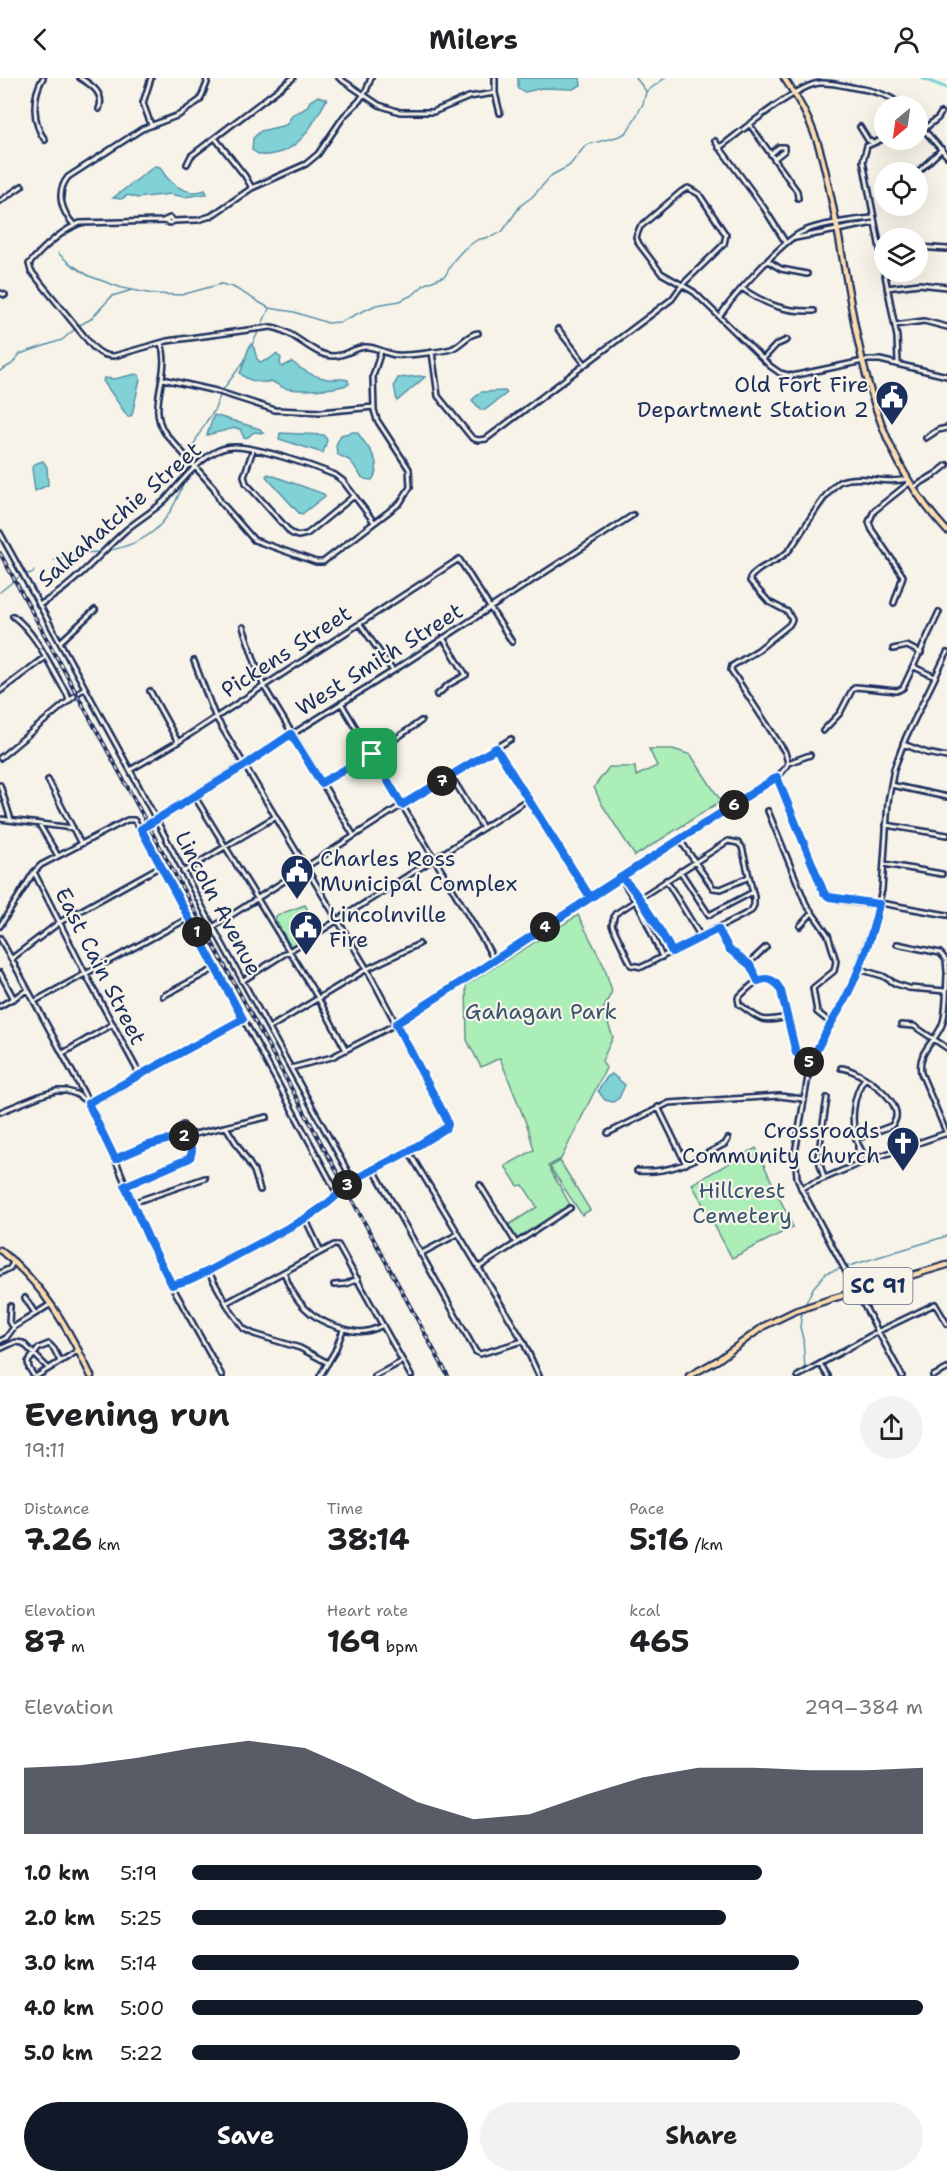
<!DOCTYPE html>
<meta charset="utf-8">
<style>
body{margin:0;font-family:"Shantell Sans",sans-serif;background:#f2f2f2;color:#202124;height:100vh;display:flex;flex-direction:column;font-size:22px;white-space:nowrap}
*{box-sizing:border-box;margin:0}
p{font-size:20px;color:#757577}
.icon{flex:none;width:33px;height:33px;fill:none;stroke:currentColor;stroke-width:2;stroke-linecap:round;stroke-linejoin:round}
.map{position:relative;height:1298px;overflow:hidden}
.sheet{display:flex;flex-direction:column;background:#fff;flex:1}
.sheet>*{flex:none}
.needle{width:39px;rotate:209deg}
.fabs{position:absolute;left:874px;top:18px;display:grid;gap:12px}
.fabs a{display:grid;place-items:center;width:54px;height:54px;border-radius:50%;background:#fff;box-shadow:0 6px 24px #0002;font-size:30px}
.pin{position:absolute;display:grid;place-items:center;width:51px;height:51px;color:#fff;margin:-26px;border-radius:12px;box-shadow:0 3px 9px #0006}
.km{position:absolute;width:30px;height:30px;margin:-15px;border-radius:50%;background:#222;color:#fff;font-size:16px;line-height:30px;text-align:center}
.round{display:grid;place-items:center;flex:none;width:63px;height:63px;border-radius:32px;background:#f2f2f2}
.summary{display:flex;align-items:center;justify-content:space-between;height:102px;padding:0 24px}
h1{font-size:33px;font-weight:700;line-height:45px}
.figures{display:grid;grid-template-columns:repeat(3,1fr);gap:9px;height:102px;padding:6px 24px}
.figures div{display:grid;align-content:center}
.figures b{font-size:30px;font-weight:700}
.figures small{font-size:16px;font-weight:400}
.figures p{font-size:16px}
.chart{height:168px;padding:12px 24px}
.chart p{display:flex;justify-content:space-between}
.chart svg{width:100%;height:108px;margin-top:6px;fill:#111827;opacity:.7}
.primary-button{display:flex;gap:12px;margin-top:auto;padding:12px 24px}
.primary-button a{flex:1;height:69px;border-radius:36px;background:#111827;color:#fff;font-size:24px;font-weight:700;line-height:69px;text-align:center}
.primary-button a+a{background:#f2f2f2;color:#202124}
ul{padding:0 24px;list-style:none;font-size:20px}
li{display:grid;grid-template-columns:96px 72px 1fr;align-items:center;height:45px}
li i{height:15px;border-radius:8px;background:#111827}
header{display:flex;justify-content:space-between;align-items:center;height:78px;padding:0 24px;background:#fff;font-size:27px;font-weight:700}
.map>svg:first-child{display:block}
.green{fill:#abeeb8;stroke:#638e8b;stroke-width:1.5}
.water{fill:#81d2d7;stroke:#5891a7;stroke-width:1.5}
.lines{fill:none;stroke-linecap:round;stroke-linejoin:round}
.stream{stroke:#5891a7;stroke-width:1.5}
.canal{stroke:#81d2d7;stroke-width:3}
.minor-casing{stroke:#1b2f5e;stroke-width:8}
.major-casing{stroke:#1b2f5e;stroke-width:9}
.minor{stroke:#f7f3e8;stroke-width:3}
.major{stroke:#fcdcac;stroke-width:4.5}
.rail-casing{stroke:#1b2f5e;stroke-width:4}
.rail{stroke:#f7f3e8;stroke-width:1.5;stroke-dasharray:4.5;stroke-linecap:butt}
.route-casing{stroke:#fff;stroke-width:12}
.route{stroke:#1a73e8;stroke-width:8}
.labels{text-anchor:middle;stroke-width:4.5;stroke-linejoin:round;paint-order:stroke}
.shield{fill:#f7f3e8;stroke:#5d6a87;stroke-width:1.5}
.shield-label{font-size:21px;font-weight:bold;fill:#1b2f5e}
.poi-label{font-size:22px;fill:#1b2f5e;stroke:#f7f3e8;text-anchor:end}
.street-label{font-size:22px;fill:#1b2f5e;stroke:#f7f3e8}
.park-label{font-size:22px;fill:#385570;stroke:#f7f3e8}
</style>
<header><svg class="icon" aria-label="back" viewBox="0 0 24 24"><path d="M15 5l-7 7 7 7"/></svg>Milers<svg class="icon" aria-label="person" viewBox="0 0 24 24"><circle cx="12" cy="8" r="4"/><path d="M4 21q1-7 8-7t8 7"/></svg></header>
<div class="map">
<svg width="947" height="1298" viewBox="0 0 947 1298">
<rect width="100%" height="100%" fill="#f7f3e8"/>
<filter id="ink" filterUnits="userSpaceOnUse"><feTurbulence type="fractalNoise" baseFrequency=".0167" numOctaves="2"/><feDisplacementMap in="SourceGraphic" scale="12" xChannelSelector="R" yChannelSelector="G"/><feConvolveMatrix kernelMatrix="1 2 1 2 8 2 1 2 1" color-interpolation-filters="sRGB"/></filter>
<g filter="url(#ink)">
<path class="green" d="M 649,671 L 673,671 L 691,677 L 721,723 L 635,778 L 601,725 L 594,709 L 609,689 L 635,689 L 636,698 L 657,688 Z
M 305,827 C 316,844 307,860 291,869 L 275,841 L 277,837 Z
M 578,837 L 604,888 L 612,913 L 603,932 L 613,959 L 602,983 L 606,990 L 561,1081 L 548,1088 L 572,1130 L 516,1163 L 507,1148 L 537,1129 L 523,1107 L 518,1108 L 505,1088 L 534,1072 L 528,1050 L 500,980 L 481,989 L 467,962 L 466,907 Z
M 756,1070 L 793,1149 L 732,1180 L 692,1106 Z
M 560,1083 L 590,1132 L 582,1137 L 550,1089 Z"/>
<path class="water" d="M 518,0 L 580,0 L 581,7 L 573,11 L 542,10 L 525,14 L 518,11 Z
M 318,18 L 327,21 C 314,43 302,72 273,76 C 264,78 259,78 252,72 L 253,60 L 261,53 L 286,47 L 293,36 L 301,33 L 307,29 L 310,23 Z
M 155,88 L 160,89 C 168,105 186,119 205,112 L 207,116 L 184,119 L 170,116 L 137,120 L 128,117 L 121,121 L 113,120 Z
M 251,266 L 254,270 L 257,281 L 260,284 L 268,282 L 276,276 L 281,280 L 280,285 L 282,289 L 292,284 C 303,293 314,299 328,301 C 335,302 342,300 348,302 L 349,306 C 334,312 304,313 288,311 C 280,310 278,306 271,303 C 262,306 247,303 240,295 C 245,286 245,276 251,266 Z
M 136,296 L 139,297 L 140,301 L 132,337 L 128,339 L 103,303 L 104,300 L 114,301 Z
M 419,298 L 425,299 L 397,323 L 394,307 L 398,300 Z
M 505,313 L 507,315 L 485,332 L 481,332 L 472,322 L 481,314 Z
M 214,337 L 260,351 L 263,355 L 254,354 L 248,359 L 244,360 L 240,351 L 235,350 L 207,357 Z
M 353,354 L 357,354 C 367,369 385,385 372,402 C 358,403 359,391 350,383 C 347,380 341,379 337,376 L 336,367 L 341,357 Z
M 280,355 L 324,357 L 327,362 L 323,375 L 279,361 Z
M 43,383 L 47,389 L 48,407 L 35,413 L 32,390 L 34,386 Z
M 268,396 L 324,416 L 325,418 L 302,436 L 299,435 L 269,402 L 266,398 Z
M 612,996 L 625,1007 L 619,1020 L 613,1024 L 605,1022 L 598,1013 L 607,999 Z"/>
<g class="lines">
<path class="stream" d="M 636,0 L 646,13
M 58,175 L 69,185 L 89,198 L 122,210 L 153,216 L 181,217 L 221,206 L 233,209 L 269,230 L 294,234 L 328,245 L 340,244 L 376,227 L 400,223 L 414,216 L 425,206 L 445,198 L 454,182 L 464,171 L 477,162 L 493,158 L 502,154 L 521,127 L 532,119 L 552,97 L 569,88 L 586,67 L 620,58 L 627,54 L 643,26 L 646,14 L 665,0
M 78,248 L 91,241 L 112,218 L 132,212
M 252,267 L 269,231
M 0,293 L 12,286 L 20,276 L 62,262 L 75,251
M 185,399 L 188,380 L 197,360 L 206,344 L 214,333 L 222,313 L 245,282
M 106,473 C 150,465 170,445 184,403
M 54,482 L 79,475 L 101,474
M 25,496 L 33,495 L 34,492
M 0,514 L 20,498
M 804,1229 L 813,1210 L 826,1195 L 947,1158
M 802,1233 L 800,1249 L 803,1261 L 805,1291
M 806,1296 L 807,1298"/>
<path class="canal" d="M 921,0 L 947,10"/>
<defs>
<path id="minor" d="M 43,0 C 32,18 32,45 45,62
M 80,0 C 92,7 105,16 99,31
M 339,0 L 379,27 L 400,34 L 433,34 L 469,19 L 495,15
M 371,0 L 366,13 L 359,23 L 344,38 L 318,76 L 306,86 L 252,110 L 211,138 L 198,142 L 174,143 L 170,145 L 163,143 L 80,145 C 61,153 42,171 29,186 L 31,193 L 93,269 C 100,275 104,278 114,278 L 167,263 L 271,249 C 294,252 312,278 334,278 C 345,278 354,270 365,269 C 376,268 385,276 396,277 C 406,278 440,274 451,271 C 461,268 467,256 478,255
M 495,0 L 495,15 L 500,35
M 918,45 L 947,78
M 151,47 L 143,25 L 151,0
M 750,47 L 797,113 L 798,120
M 860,49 L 868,62 L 873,65
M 924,51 L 938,40 L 941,35
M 215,60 L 245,98 L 252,110
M 885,60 L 867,68 L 863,83 L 897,259 L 898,285
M 715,63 L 764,130 L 786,165
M 719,70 C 739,55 798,6 820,5 C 832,4 845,8 856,10 C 874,12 889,17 903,28
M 771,76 L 779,69 L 784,69 L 784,73 L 774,81
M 187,86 L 191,78 L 293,0
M 918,94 L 942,71
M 688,110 L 699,116 L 726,157 L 724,166 L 682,207 L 661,195 L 639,166 L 636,159 L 640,149 L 682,113 Z
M 0,123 L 22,108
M 912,128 L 912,130
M 163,143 L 170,140 L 174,143
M 74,147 C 62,134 55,115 68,99 L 142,51 L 179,37 L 200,22 L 207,5 L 206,0
M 795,160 L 874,145
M 918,169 L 947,171
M 768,183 L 781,191 L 807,196
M 887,210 L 919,206 L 947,209
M 743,211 C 767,227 785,234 814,233
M 0,215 L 5,217
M 720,238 C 732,219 781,165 800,155 C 816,146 853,142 872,140
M 895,247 L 924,243 L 947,249
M 558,251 L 585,286
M 161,265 C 172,296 146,327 165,355 L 214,410 L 220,423 L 254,462 L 316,484 L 323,484 L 400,425 L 410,409 L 409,391 L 377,342 L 374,332 L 373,298 L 381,273
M 432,274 L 438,318 L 472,360 L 478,362 L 486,361 L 672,221 L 682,207 L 694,214 L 770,288 L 780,295 L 792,298 L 868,282 L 880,282 L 947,298
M 763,281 L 776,267 L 787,262
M 163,301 L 216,313 L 275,332 L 321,334 L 374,329
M 926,360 L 938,352 L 947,350
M 253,372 L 244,398 L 246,405 L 291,455 L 298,458 L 307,456 L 354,418
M 914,409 L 937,395 L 947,387
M 0,455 L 130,692 L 213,849 L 353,1103
M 894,525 L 903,498 L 872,452 L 869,444 L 874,433 L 909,405
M 39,527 C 73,509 98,477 126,452 C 139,441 154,433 166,421 C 182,403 207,369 233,369 C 255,368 313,388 335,397 L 343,403 L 374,444
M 13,538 C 38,557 50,589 67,616 L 69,622
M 360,546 L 393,593
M 243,549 L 263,607 L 354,758
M 60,564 L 95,532
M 893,571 L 907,568 L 921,575
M 914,589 L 935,599
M 0,613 L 45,579
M 150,613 L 178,664
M 437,617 L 448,607 L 466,597 L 443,560
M 341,625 L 486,867 L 494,882
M 823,653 L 840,635 L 852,612 L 856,609 L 897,613 L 903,610 L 939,534
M 903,666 L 927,675 L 947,679
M 496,670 L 590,819
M 0,680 L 84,610
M 788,685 L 785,674 L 731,592 L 732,588 L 758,572 L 789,547 L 792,542 L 788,534 L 769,524 L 750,503 L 750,500 C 760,486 781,484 791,470 C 801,456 828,408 841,403 C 862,396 886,407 906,401
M 130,692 L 178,664 L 459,481 L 512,564
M 451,698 L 483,750
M 777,699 L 824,815 C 840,825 867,826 886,826 L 947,837
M 48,702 L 81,766
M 321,705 L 378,673 L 421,643
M 0,707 L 11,742
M 891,707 L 947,719
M 195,719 L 318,920 L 346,972
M 768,733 L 806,826 L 828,857 L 836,883 L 834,893 L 813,910 L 817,934 L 831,945
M 0,741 L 73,750
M 39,746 L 58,778
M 886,747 L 947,757
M 141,751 L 393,593 L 633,437
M 680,762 L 713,810 L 721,811 L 749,799
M 728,763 L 738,765 L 742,769 L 754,819 L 754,827 L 751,833 L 642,889 L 631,887 L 612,847 L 615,836 Z
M 884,786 L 942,796
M 680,793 L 709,837 L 753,814
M 34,794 L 85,895 L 140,997
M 183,794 L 275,739
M 621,800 C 632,804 665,861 672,874
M 621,800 L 642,834 L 662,879
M 666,802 L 701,859
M 0,848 L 34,794 L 41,787 L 127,742 L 134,742 L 141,751 L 337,1115
M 800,848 L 811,836
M 213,849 L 402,727 L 511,661
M 718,851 L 729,871 L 750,887 L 758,903
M 0,860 L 89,1025 L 243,941
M 897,866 L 940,875 L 946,882 L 947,894
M 11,881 L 60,844 L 161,788
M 748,886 L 766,869
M 859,891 L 883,898 L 896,906 L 909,910 L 946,913
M 0,895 L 14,921
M 947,897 C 946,912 947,930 943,944 C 937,964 917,971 921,995 L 947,1056
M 242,903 L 527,722
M 163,918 L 216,890
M 35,923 L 189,840
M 0,928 L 28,912
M 787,939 C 760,945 761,942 739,926 L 738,920 C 751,907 768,888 781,913 L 796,975 L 811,985
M 901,947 L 914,948 L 947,970
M 269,950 L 367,891 L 419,866
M 795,972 L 813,980
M 63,975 L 113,946
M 291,990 L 332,979 L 396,946 L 758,711 C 769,704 783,697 788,685 L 810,677
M 841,990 C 859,991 913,1028 891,1048 L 856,1061
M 658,1029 L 686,1086
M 0,1034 L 42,1017 L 56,1013 L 67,1013 L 76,1016 L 89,1025 L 115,1081 L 149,1162 L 172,1207 L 189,1202 L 208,1193 L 308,1139 L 320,1131 L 357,1100 L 409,1073 L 448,1047 L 446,1040 L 367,891 L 215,638 L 194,583
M 226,1049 L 254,1093 L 260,1112
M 608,1055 L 669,1025 L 780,1018 L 803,1021
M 858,1066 C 850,1046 852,1018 865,1000
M 858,1066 L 866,1081 L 863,1084 L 858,1074 Z
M 409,1074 L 523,1263 L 539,1298
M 115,1081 L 148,1067 L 267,1039
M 374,1092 L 476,1274 L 480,1276 L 523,1263
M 637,1093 C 672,1096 696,1081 725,1066 L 728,1061
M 824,1100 L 818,1079 L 827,1020
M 480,1107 L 516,1165
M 125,1108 L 190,1080 L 192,1073 L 183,1047
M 801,1110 L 863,1084 L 947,1055
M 132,1125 L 205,1100
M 305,1140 L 321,1174
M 420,1176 L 458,1156
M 478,1190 L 570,1130
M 208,1193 L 230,1232 L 244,1251 L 254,1256 L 300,1270 L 328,1285
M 284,1194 C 293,1222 310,1241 338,1249 C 356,1255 366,1256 383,1247
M 0,1195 L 10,1190 L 14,1183
M 334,1207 L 346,1206 L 358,1201
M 172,1208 L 222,1298
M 25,1220 L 35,1235
M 226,1225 L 334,1167 L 338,1167 L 411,1298
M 10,1228 L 9,1244 L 14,1249
M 0,1263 L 6,1260 L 14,1249 L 51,1226
M 0,1271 L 15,1264 L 23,1265 L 48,1290
M 820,1286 L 828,1298
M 34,1298 L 29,1290 L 28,1284 L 39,1270 L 49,1266 L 54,1271 L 60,1283
M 37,1298 L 79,1272
M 320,1298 L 335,1273 L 343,1252
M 375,1298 L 403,1283
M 798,1298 L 879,1253 L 935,1226 L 947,1246
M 902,1298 L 801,1110 L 797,1099 L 795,1075 L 809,993 L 816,972 L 853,905 L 873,848 L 882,812 L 888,724 L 894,691 L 906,659 L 947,575
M 933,1298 L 947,1291"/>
<path id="major" d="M 784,0 C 820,51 824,85 836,144 C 858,257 865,365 947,453
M 0,1172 C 44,1207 67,1248 91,1298
M 689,1298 L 718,1282 L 764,1248 L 795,1233 L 831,1221 L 947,1187"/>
</defs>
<use href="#minor" class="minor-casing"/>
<use href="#major" class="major-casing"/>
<use href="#minor" class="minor"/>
<use href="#major" class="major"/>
<defs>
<path id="rail" d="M 0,475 L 448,1298"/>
</defs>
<use href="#rail" class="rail-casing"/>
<use href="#rail" class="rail"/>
</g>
</g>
<g class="lines" filter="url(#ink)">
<defs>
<path id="route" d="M 372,676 L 321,705 L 291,656 L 244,688 L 141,751 L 243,941 L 88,1025 L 115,1081 L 148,1067 L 186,1057 L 192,1073 L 190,1080 L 125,1108 L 149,1162 L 172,1207 L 189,1202 L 208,1193 L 308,1139 L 328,1125 L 357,1100 L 409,1073 L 446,1050 L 448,1047 L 446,1040 L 396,946 L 621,800 C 632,804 665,860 672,874 L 718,851 L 729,871 L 750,887 L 758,903 C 769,898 776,903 781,913 L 796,975 L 811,985 C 819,964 831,946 842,927 C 858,898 872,859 879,826 L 829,819 L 824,815 L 777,699 L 590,819 L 496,670 L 402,727 L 372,676"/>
</defs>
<use href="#route" class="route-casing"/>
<use href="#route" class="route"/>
</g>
<defs>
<symbol id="civic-pin" viewBox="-11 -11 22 30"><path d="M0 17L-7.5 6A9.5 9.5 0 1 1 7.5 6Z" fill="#1b2f5e" stroke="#f7f3e8"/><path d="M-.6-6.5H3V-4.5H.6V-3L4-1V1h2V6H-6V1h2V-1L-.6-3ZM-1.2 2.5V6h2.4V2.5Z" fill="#fff"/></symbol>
<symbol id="church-pin" viewBox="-11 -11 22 30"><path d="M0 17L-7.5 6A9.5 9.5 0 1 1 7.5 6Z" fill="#1b2f5e" stroke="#f7f3e8"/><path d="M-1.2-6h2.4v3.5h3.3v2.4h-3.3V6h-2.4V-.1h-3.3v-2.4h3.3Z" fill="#fff"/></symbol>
</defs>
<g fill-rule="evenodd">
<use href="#civic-pin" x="873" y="300" width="38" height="52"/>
<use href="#civic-pin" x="278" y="774" width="38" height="52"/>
<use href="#civic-pin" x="287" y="830" width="38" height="52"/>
<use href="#church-pin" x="884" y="1046" width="38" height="52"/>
</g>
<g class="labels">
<rect class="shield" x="843.5" y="1190" width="69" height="36" rx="4.5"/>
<g class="shield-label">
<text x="878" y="1215">SC 91</text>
</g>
<g class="poi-label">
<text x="869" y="314">Old Fort Fire<tspan x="869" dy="25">Department Station 2</tspan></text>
<text x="320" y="788" text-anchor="start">Charles Ross<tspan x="320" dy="25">Municipal Complex</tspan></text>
<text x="329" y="844" text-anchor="start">Lincolnville<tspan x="329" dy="25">Fire</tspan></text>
<text x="880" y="1060">Crossroads<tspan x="880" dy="25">Community Church</tspan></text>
</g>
<g class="street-label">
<text transform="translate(119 436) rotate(-41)" y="8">Salkahatchie Street</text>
<text transform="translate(286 573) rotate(-33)" y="8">Pickens Street</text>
<text transform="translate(379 581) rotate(-32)" y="8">West Smith Street</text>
<text transform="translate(219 825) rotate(62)" y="8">Lincoln Avenue</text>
<text transform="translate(101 888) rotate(63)" y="8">East Cain Street</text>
</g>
<g class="park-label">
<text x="541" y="941">Gahagan Park</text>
<text x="742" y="1120">Hillcrest<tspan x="742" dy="25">Cemetery</tspan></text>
</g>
</g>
</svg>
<div class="fabs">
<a><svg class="needle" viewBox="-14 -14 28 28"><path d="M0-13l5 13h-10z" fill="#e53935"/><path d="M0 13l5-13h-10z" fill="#757577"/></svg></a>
<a><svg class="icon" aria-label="locate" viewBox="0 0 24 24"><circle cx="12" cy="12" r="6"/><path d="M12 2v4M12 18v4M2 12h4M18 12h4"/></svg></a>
<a><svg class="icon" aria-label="layers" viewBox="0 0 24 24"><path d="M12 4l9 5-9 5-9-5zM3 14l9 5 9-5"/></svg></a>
</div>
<div class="pin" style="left:372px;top:676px;background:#1e9e55"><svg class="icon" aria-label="arrive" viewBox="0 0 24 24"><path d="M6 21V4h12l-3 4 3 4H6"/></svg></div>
<b class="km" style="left:197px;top:854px">1</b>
<b class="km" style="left:184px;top:1058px">2</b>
<b class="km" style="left:347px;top:1107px">3</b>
<b class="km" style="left:545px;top:849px">4</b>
<b class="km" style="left:809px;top:984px">5</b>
<b class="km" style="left:734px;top:727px">6</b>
<b class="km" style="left:442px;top:703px">7</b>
</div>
<section class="sheet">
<div class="summary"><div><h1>Evening run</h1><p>19:11</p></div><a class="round"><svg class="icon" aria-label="share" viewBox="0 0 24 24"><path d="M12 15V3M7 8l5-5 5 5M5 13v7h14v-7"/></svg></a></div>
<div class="figures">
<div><p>Distance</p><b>7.26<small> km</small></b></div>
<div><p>Time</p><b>38:14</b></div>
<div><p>Pace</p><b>5:16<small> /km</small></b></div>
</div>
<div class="figures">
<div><p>Elevation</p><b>87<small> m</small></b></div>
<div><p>Heart rate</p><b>169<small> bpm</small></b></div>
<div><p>kcal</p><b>465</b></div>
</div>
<div class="chart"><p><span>Elevation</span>299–384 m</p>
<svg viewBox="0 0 160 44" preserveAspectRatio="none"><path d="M0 44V17L10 16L20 13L30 9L40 6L50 9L60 19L70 31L80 38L90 36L100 28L110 21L120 17L130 17L140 18L150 18L160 17V44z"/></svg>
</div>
<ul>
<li><b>1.0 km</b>5:19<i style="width:78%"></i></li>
<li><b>2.0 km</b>5:25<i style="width:73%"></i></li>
<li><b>3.0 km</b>5:14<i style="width:83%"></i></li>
<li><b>4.0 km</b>5:00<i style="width:100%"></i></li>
<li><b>5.0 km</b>5:22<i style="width:75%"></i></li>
</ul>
<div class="primary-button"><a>Save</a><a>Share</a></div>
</section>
